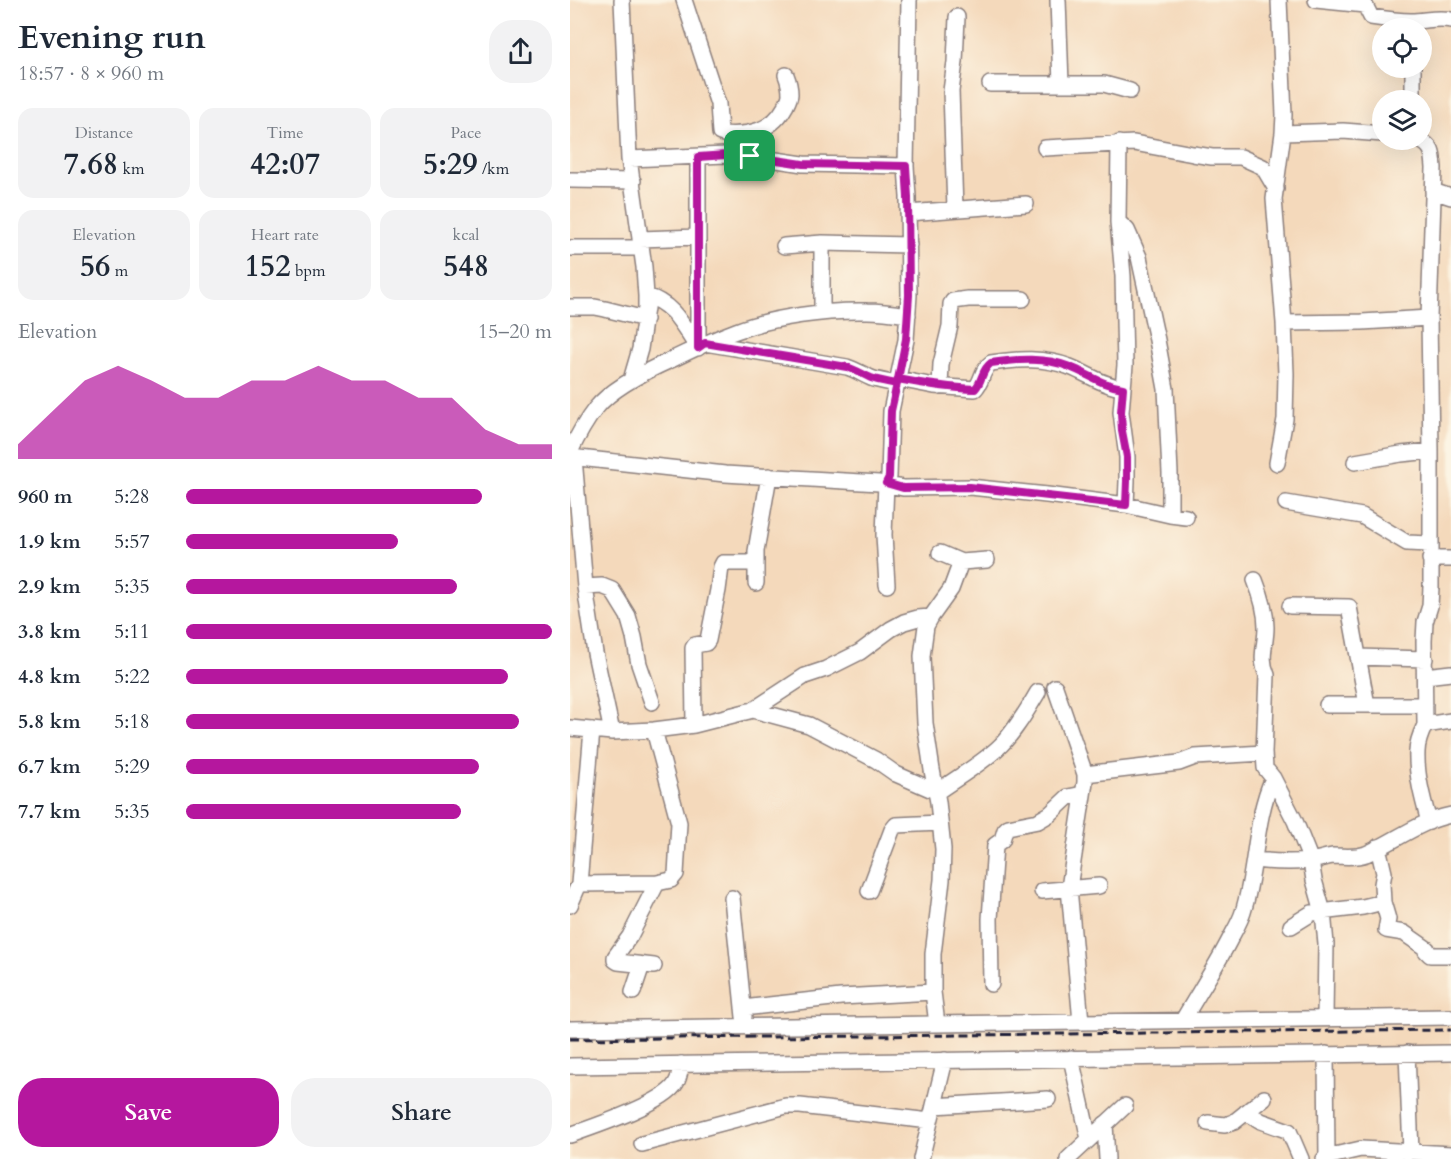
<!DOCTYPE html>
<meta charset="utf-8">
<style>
body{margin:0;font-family:Cardo,serif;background:#f2f2f3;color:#1f2937;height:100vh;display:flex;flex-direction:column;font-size:22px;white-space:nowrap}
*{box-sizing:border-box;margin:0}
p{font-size:20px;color:#747a83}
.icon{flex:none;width:33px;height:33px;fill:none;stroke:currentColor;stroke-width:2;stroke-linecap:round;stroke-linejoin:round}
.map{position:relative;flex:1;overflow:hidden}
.side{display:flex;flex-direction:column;background:#fff;width:570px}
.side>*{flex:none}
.fabs{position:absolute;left:802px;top:18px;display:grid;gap:12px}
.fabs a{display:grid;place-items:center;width:60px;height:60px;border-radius:50%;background:#fff;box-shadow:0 6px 24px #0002;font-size:30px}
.pin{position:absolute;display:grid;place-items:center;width:51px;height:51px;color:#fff;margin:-26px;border-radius:12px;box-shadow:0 3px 9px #0006}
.round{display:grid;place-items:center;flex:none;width:63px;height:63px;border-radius:24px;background:#f2f2f3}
.headline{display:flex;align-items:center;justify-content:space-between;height:102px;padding:0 18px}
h1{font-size:33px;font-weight:600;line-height:45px}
.stats{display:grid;grid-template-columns:repeat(3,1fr);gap:9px;height:102px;padding:6px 18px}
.stats div{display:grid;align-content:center;border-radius:15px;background:#f2f2f3;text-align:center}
.stats b{font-size:30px;font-weight:600}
.stats small{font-size:16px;font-weight:400}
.stats p{font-size:16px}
.chart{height:168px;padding:12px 18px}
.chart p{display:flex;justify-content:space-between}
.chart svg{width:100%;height:108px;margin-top:6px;fill:#b5179e;opacity:.7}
.primary-button{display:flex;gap:12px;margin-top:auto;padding:12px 18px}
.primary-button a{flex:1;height:69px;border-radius:24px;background:#b5179e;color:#fff;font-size:24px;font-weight:600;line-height:69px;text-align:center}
.primary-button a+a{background:#f2f2f3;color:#1f2937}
ul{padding:0 18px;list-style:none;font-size:20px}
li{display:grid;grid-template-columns:96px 72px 1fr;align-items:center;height:45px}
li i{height:15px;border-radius:8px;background:#b5179e}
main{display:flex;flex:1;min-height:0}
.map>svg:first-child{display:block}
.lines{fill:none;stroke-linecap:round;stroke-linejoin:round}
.minor-casing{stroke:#8b7e7b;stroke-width:18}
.minor{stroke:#fff;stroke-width:15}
.rail{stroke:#22223b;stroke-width:3;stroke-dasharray:9 4.5;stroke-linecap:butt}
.route-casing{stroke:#fff;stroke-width:12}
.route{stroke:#b5179e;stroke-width:8}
</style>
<main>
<section class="side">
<div class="headline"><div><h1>Evening run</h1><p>18:57 · 8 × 960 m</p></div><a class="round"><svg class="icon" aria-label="share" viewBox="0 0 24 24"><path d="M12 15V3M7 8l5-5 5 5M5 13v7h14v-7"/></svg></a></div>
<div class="stats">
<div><p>Distance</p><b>7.68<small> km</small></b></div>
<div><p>Time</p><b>42:07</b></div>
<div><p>Pace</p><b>5:29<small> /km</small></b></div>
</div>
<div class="stats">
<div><p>Elevation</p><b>56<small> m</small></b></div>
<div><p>Heart rate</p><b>152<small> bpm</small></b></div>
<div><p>kcal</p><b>548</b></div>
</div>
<div class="chart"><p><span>Elevation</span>15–20 m</p>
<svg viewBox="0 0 160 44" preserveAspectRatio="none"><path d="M0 44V38L10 25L20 12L30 6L40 12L50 19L60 19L70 12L80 12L90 6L100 12L110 12L120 19L130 19L140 32L150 38L160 38V44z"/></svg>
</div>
<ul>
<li><b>960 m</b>5:28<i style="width:81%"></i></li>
<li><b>1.9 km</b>5:57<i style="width:58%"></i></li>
<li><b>2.9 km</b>5:35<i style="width:74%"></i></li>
<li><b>3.8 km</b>5:11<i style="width:100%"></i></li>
<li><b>4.8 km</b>5:22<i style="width:88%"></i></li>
<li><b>5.8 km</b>5:18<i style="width:91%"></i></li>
<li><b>6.7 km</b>5:29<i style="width:80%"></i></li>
<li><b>7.7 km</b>5:35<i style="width:75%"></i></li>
</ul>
<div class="primary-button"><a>Save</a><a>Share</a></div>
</section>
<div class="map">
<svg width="881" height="1159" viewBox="0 0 881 1159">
<rect width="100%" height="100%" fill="#fcf5e5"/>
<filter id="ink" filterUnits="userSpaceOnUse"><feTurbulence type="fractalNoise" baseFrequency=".0167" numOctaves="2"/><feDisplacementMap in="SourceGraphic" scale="12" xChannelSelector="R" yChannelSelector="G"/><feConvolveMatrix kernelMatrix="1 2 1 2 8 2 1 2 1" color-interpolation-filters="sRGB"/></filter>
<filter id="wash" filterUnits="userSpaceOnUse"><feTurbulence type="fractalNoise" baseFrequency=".008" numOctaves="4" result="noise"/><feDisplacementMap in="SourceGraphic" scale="24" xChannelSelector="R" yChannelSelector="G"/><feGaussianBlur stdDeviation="1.35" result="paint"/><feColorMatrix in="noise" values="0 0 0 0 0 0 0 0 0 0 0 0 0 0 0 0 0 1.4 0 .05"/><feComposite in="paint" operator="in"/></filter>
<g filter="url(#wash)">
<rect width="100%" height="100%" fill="#f4d9bb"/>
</g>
<g filter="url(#ink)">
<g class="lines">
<defs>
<path id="minor" d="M 52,0 L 59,159 L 74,267 L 76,296 L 76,308 L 70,349 L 61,380
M 114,0 L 148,104 L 150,133 L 153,134 C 179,136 202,131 215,107 C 217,103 220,98 220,94 C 220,88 218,80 216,75
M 488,0 L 491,84
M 746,0 L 795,5 L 801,17 C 814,19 828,21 841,21 C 854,21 868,17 881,20
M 843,68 L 843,100
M 420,84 L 534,84 L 560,91
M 713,133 L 773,131 L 813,134
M 849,140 C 863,146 863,154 864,168 L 859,318 L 861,451 L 861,587 L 860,606 L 855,622 L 854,641 L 855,725 C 851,733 847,743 847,752 C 846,775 853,800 859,822
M 549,143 L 548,222 L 553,276 L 555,365 L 551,412 L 557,457 L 557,481 L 556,505
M 475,148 L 564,143 L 623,154 L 642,157 L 671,157 L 693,167 L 706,189
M 59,159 L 156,155 L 180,156 L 233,164 L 336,166
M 0,180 L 63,181
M 863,191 L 881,197
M 385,209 L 381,91 L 385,62 L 387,17
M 338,213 L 456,204
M 548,222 L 557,230 L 569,257 L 587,340 L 596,389 L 600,473 L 600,515
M 70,239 L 128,237
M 214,246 L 252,243 L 339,245
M 0,248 L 71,248
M 76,296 C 103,303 113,326 127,347
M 0,307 L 25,307 L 35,309 L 75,319
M 252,313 L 252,243
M 714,323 L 792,322 L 859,318
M 135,343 L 277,367 C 286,370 292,374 301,378 C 309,381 318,382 327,384
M 128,348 L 128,157
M 328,379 L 364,386 L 405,389 C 413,381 411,370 421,363 C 448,359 474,357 500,367 C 518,374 534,386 553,388
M 370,387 L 371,364 L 380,326 L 381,304 L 383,301 L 398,299 L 453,299
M 0,452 C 7,437 15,422 26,408 C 43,387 78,370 103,359 C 124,349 144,339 166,331 C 204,317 256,310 297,311 C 311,311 325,313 338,315
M 0,457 L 155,474 L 309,483 L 333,488 L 400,487 L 477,495 L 556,505 L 600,515 L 616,517
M 4,458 L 15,587 L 25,653 L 42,732
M 785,462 L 831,454 L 861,451
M 707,463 L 715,419 L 716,374 L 714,323 L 704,199 L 713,133 L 714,115 L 709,0
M 716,503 L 792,516 L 837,543 L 860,544
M 370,553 L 391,562 L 417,560
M 860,559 L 881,559
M 685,580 C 691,595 696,610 696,627 C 696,646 689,657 697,675 L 694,753 L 695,768 L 703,778 L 725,821 L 741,861 L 744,880 L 753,912 L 756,944 L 755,1018
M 186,583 L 186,551 L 199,476
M 317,585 L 314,535 L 316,483 L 319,477 L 321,411 L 336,340 L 339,295 L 338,197 L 336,166 L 339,0
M 15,587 L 32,586 L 42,590 L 58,616 L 64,637 L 69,664 L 82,702
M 720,606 L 779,607 L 797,705
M 788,657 L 855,659
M 855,676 L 881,673
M 485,687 L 515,774 L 515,782 L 499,888 L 511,1022
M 757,705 L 855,705
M 183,710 L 239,725 L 306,760 L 326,774 L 367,792
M 124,725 L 123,648 L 125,645 L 136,643 L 138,640 L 148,590 L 151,567 L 153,563 L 185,563
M 855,725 L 881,721
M 0,728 L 42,732 L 84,730 L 124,725 L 183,710 L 235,676 L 256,669 L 290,652 L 321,629 L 334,622 L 348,618 L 361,617
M 515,774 L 609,763 L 625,757 L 694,753
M 367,792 C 388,777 413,763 431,745 C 446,730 457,710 468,692
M 808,847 L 814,873 L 812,884 L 813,902 L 818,919 L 816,930 L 834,933 L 857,949 L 856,951 L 860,955 L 881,955
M 684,860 C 703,862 721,863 740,861 C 748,860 755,857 763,856 C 775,856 785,858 796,854 C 824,842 849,821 881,815
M 9,884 L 87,883 L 101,880 L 106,874 L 109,823 L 84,730
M 299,891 L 322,830 L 326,825 L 370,823
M 472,891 L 529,886
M 162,898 L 174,1017
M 0,905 L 9,884 L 22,730
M 721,926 L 742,913 L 793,907 L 813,902
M 84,966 L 48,962 L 45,960 L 45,957 L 60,936 L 87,883
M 421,984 L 420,919 L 425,845 L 432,840 L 435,830 L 438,827 L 468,821 L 480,814 L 498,797 L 513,794
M 63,992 L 72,965
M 173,1008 L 271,997 L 363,992
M 613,1020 C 628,994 645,968 659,941 C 664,931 670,922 673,912 C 687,868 684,820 703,778
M 367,1024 L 363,992 L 363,954 L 372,880 L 373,849 L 368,802 L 362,770 L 355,723 L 352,656 L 356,626 L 361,617 L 381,589 L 391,562
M 0,1029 L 881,1017
M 837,1053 L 841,1152
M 756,1054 L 757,1159
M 501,1058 L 519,1139
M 0,1066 L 881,1053
M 364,1106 L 478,1099
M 676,1112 L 691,1121 L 719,1131 L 731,1159
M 638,1123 L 655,1125 L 664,1122 L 694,1098
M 535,1124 L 537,1159
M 0,1135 C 23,1127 95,1103 106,1083 C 110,1077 110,1070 111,1064
M 72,1144 L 216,1106 L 230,1106 L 360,1121
M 351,1159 L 375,1060
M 498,1159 L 555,1106
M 754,1159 L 756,1157 L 791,1149 L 881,1154"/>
</defs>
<use href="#minor" class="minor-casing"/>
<use href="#minor" class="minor"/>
<path class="rail" d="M 0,1039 L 881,1030"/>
</g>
</g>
<g class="lines" filter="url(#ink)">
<defs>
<path id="route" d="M 180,156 L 233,164 L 336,166 L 338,197 L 339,295 L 336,339 L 328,379 L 321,411 L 319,477 L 316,483 L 333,488 L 400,487 L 556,505 L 557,481 L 557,457 L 552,431 L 551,412 L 553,388 C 534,386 518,374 500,367 C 475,357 448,359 421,363 C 411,370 413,381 405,389 C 379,388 354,384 328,379 L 327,384 C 318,382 309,381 301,378 C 292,374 286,370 277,367 L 135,343 L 128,348 L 128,157 L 156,155 L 180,156"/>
</defs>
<use href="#route" class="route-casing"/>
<use href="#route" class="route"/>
</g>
</svg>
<div class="fabs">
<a><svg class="icon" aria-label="locate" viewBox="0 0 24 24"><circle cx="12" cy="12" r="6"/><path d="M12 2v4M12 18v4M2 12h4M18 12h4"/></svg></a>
<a><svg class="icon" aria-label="layers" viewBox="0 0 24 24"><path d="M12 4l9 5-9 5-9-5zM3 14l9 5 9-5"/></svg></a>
</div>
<div class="pin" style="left:180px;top:156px;background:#1e9e55"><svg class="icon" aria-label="arrive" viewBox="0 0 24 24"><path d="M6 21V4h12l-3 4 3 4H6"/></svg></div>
</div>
</main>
